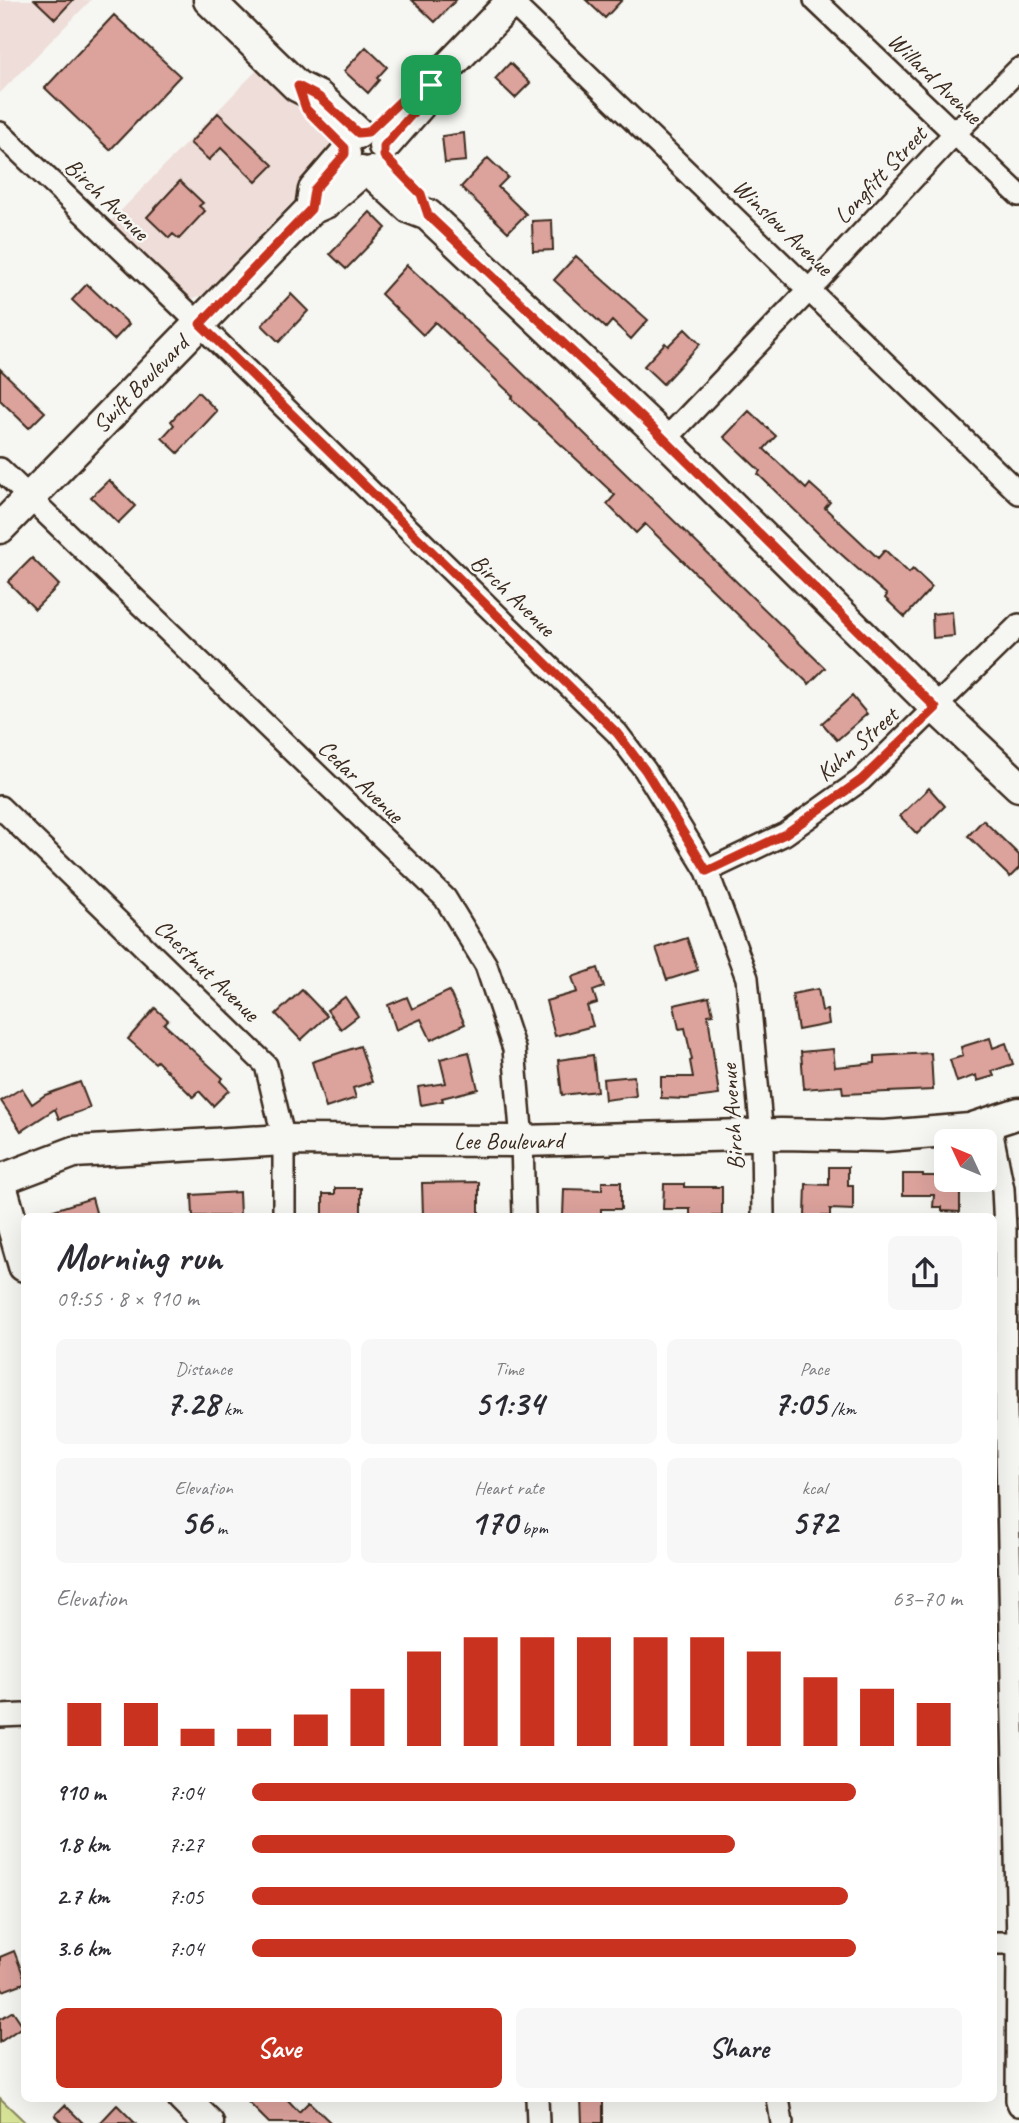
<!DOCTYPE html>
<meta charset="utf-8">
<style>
body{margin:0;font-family:Caveat,sans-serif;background:#f7f7f7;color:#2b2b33;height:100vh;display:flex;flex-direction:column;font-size:26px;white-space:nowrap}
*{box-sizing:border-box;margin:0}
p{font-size:23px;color:#7c7c81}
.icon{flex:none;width:38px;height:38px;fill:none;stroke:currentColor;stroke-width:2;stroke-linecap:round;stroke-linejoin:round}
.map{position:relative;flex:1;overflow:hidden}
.panel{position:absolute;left:21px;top:1213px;width:976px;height:889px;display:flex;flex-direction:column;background:#fff;border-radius:10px;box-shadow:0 7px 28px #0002}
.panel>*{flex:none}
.needle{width:46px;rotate:314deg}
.tools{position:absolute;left:934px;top:1129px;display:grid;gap:14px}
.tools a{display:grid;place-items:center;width:63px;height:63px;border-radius:10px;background:#fff;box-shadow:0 7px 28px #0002;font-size:35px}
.pin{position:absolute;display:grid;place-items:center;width:60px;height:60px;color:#fff;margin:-30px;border-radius:14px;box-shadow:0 4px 10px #0006}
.round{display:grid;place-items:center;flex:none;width:74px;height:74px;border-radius:10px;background:#f7f7f7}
.head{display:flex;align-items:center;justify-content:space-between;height:119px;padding:0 35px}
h1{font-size:38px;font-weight:700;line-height:52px}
.figures{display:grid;grid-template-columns:repeat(3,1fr);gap:10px;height:119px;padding:7px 35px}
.figures div{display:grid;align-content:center;border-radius:10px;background:#f7f7f7;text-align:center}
.figures b{font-size:35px;font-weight:700}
.figures small{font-size:19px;font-weight:400}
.figures p{font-size:19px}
.chart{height:196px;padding:14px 35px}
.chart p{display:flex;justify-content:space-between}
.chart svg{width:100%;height:126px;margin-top:7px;stroke:#c8321e;stroke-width:6}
.cta{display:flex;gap:14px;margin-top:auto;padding:14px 35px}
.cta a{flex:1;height:80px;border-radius:10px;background:#c8321e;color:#fff;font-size:28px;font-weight:700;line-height:80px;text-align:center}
.cta a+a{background:#f7f7f7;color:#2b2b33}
ul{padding:0 35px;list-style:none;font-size:23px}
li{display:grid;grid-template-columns:112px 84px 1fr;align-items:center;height:52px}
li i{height:18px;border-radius:9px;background:#c8321e}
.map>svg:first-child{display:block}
.built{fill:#eeddd8}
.green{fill:#d6e397;stroke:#88865a;stroke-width:2}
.building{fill:#dca29c;stroke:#3b2a1e;stroke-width:2}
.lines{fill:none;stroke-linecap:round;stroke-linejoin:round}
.street-casing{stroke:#3b2a1e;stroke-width:26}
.secondary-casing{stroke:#3b2a1e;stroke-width:35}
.street{stroke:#f6f6f2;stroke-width:21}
.secondary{stroke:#f6f6f2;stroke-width:30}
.route-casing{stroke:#fff;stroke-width:14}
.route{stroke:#c8321e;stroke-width:9}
.labels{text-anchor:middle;stroke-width:5;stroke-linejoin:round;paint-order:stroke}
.street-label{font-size:24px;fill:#3b2a1e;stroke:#f6f6f2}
</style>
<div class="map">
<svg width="1019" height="2123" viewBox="0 0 1019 2123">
<rect width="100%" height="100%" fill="#f6f6f2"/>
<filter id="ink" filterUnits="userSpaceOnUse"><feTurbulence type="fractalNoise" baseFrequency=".0143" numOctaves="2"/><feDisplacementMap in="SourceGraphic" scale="14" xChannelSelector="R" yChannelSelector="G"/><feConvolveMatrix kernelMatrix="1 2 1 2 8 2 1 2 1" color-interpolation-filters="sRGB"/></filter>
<g filter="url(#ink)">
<path class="built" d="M 0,0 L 91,0 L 0,93 Z
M 258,69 L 333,141 L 336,147 L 335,158 L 203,295 L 191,299 L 186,296 L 110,222 Z"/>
<path class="green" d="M 0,2098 L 26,2123 L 0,2123 Z"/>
<path class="building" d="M 35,0 L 73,0 L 55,19 Z
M 412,0 L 456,0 L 435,22 Z
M 586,0 L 622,0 L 605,18 Z
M 114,15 L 180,76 L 110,150 L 45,88 Z
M 366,47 L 387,67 L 377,78 L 379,80 L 368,93 L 344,71 Z
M 510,63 L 530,83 L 515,98 L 495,79 Z
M 218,113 L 273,165 L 256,182 L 221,148 L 209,160 L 190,143 Z
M 464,133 L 466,161 L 445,163 L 442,136 Z
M 488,158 L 508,177 L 498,187 L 526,214 L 508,232 L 461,187 Z
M 180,181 L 203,203 L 199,206 L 205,211 L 179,239 L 173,234 L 169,238 L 147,217 Z
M 370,212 L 386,228 L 346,269 L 330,254 Z
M 552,220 L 553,250 L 533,251 L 532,221 Z
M 576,256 L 648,320 L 631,339 L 612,321 L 606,328 L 554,280 Z
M 407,265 L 511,362 L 825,668 L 809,684 L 645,524 L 636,533 L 607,504 L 615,495 L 511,398 L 513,396 L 435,322 L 423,335 L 381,294 Z
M 87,284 L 129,324 L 114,340 L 72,300 Z
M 291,294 L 308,311 L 279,342 L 262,325 Z
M 685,329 L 700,344 L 663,384 L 644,366 L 665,343 L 668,346 Z
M 0,369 L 45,412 L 29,428 L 0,400 Z
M 198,392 L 217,411 L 178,453 L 162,438 L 174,425 L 171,421 Z
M 749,411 L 776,436 L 764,449 L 806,489 L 810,484 L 830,502 L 825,508 L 878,558 L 885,550 L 909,573 L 913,569 L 932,587 L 905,617 L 885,598 L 887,595 L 824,539 L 758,474 L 760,471 L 724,437 Z
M 109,480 L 135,506 L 118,523 L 91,497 Z
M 32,558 L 59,585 L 35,609 L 8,582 Z
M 952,612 L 954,636 L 933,638 L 932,614 Z
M 852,696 L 867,714 L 837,740 L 822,723 Z
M 929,788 L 945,806 L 917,834 L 900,816 Z
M 983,820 L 1019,855 L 1019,868 L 1010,877 L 968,836 Z
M 687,938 L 698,970 L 667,980 L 656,948 Z
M 598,968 L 604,987 L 593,991 L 597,1003 L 587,1006 L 593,1026 L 555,1036 L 546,1001 L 577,992 L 572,977 Z
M 818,989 L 822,1011 L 827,1010 L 829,1024 L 798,1030 L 792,994 Z
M 302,990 L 327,1016 L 301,1040 L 276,1014 Z
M 449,991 L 465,1024 L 431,1040 L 421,1019 L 396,1030 L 388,1005 L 407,997 L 412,1009 Z
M 345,997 L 358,1016 L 341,1029 L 327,1010 Z
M 709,997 L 713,1014 L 708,1015 L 719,1095 L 686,1099 L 661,1098 L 661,1077 L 693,1077 L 690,1061 L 692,1060 L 685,1028 L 679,1029 L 674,1005 Z
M 155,1008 L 168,1020 L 164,1024 L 223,1078 L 220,1081 L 229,1090 L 213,1106 L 199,1091 L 193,1097 L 157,1061 L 155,1063 L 128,1039 Z
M 990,1038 L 993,1048 L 1006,1043 L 1013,1064 L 992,1071 L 994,1076 L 977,1081 L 976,1075 L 957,1082 L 950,1060 L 963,1056 L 961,1047 Z
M 360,1046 L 372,1082 L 353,1088 L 356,1098 L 326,1108 L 312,1062 Z
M 833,1049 L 835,1067 L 875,1063 L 875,1056 L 931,1053 L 933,1090 L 843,1094 L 842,1086 L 804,1089 L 801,1052 Z
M 469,1052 L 478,1089 L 442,1098 L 443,1101 L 421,1105 L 418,1087 L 446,1083 L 440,1059 Z
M 593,1055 L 597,1091 L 562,1095 L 558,1060 Z
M 634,1076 L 636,1096 L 605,1100 L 603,1079 Z
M 80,1082 L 90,1108 L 59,1119 L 55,1109 L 21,1131 L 1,1101 L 22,1088 L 32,1104 L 45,1095 Z
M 829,1167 L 848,1167 L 848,1185 L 853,1185 L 853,1210 L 830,1209 L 830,1216 L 805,1216 L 806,1184 L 829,1185 Z
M 903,1174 L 923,1174 L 923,1176 L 947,1176 L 947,1180 L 960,1180 L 960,1212 L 942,1211 L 942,1207 L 933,1207 L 934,1195 L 903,1195 Z
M 479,1182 L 479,1216 L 423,1216 L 422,1183 Z
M 602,1182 L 621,1182 L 621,1209 L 601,1209 L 601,1216 L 563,1216 L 564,1189 L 602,1190 Z
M 664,1184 L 684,1184 L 684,1187 L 722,1187 L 722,1216 L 690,1216 L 690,1209 L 663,1209 Z
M 335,1188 L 361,1188 L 361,1216 L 323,1216 L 323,1194 L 335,1194 Z
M 239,1192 L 240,1216 L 193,1216 L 192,1195 Z
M 92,1198 L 97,1216 L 44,1216 L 44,1213 Z
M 14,1951 L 24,1977 L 24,1983 L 3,1991 L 0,1984 L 0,1957 Z
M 13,2011 L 23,2026 L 0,2042 L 0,2019 Z
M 244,2098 L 286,2098 L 299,2112 L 309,2102 L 331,2123 L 269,2123 Z
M 581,2098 L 603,2098 L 603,2123 L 582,2123 Z
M 65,2105 L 83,2123 L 63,2123 L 55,2115 Z
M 117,2105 L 135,2123 L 100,2123 Z"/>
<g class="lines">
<defs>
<path id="street" d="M 509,0 L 1019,493
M 815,0 L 1019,195
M 0,133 L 185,310 L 617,733 L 645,770 L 707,871 L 747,978 L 762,1135 L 763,1216
M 665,440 L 810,289 L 955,133 L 1019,69
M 0,469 L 445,898 L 486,965 L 514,1049 L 522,1141 L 524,1216
M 0,807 L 266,1065 L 284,1140 L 284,1216
M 707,871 L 785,834 L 861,780 L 1019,625
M 990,1124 L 1003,1189 L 1005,1229 L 1006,1410 L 1018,1943 L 1017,2100 L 1019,2105
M 0,1716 L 24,1715
M 994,1943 L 1019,1943
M 537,2098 L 538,2123
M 778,2098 L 782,2123"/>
<g id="secondary">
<path d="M 209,0 L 297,86 L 319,97 L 358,133"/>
<path d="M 384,146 L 419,106 L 431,85 L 513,0"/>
<path d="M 371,172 L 410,208 L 428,215 L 650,425 L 936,708 L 1019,786"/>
<path d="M 312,202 L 314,190 L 345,154"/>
<path id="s1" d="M 0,528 L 311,209 L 327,202 L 361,172"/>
<path id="s2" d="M 0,1180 L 74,1152 L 284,1140 L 522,1141 L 781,1134 L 885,1136 L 970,1129 L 1019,1113"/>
<path d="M 0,1182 L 24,1266"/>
<path d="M 183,2098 L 208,2123"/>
</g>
</defs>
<use href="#street" class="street-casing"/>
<use href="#secondary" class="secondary-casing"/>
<use href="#street" class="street"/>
<use href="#secondary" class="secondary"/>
</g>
</g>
<g class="lines" filter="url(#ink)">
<defs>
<path id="route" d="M 431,85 L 419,106 L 384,146 L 384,156 L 421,194 L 428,215 L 650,425 L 936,708 L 861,780 L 785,834 L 707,871 L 645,770 L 617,733 L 200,324 L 311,209 L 314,190 L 345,154 L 345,148 L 306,109 L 298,86 L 319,97 L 358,133 L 368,132 L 412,90 Z"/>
</defs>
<use href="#route" class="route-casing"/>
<use href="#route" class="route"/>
</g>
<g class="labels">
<g class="street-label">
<text transform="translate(935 78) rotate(44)" y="8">Willard Avenue</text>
<text transform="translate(880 175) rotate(-47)" y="8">Longfitt Street</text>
<text transform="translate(107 199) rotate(44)" y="8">Birch Avenue</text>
<text transform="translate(783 227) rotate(44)" y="8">Winslow Avenue</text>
<text dy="8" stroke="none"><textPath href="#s1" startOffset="201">Swift Boulevard</textPath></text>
<text transform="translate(513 595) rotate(44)" y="8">Birch Avenue</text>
<text transform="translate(857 744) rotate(-41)" y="8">Kuhn Street</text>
<text transform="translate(361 781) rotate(44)" y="8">Cedar Avenue</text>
<text transform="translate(207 970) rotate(44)" y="8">Chestnut Avenue</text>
<text transform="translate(732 1117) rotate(-94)" y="8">Birch Avenue</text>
<text dy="8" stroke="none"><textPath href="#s2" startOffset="514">Lee Boulevard</textPath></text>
</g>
</g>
</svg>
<div class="tools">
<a><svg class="needle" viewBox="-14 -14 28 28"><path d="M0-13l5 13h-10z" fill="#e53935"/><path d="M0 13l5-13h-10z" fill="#7c7c81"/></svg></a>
</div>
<div class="pin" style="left:431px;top:85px;background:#1e9e55"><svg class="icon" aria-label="arrive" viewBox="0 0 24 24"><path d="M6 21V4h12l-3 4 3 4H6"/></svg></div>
<section class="panel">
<div class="head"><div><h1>Morning run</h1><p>09:55 · 8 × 910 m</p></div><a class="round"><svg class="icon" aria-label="share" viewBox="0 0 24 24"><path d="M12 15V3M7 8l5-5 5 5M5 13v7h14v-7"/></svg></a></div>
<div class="figures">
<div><p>Distance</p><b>7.28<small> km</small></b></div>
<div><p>Time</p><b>51:34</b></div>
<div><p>Pace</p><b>7:05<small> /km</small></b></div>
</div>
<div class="figures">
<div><p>Elevation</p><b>56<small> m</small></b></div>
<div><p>Heart rate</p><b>170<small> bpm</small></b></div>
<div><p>kcal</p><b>572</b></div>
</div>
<div class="chart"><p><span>Elevation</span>63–70 m</p>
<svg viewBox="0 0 160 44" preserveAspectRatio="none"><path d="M5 44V29M15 44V29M25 44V38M35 44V38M45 44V33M55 44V24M65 44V11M75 44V6M85 44V6M95 44V6M105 44V6M115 44V6M125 44V11M135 44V20M145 44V24M155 44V29"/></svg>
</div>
<ul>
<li><b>910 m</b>7:04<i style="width:85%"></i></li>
<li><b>1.8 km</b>7:27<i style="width:68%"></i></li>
<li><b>2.7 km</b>7:05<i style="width:84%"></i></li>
<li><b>3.6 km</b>7:04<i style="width:85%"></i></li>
</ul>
<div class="cta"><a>Save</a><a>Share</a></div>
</section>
</div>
